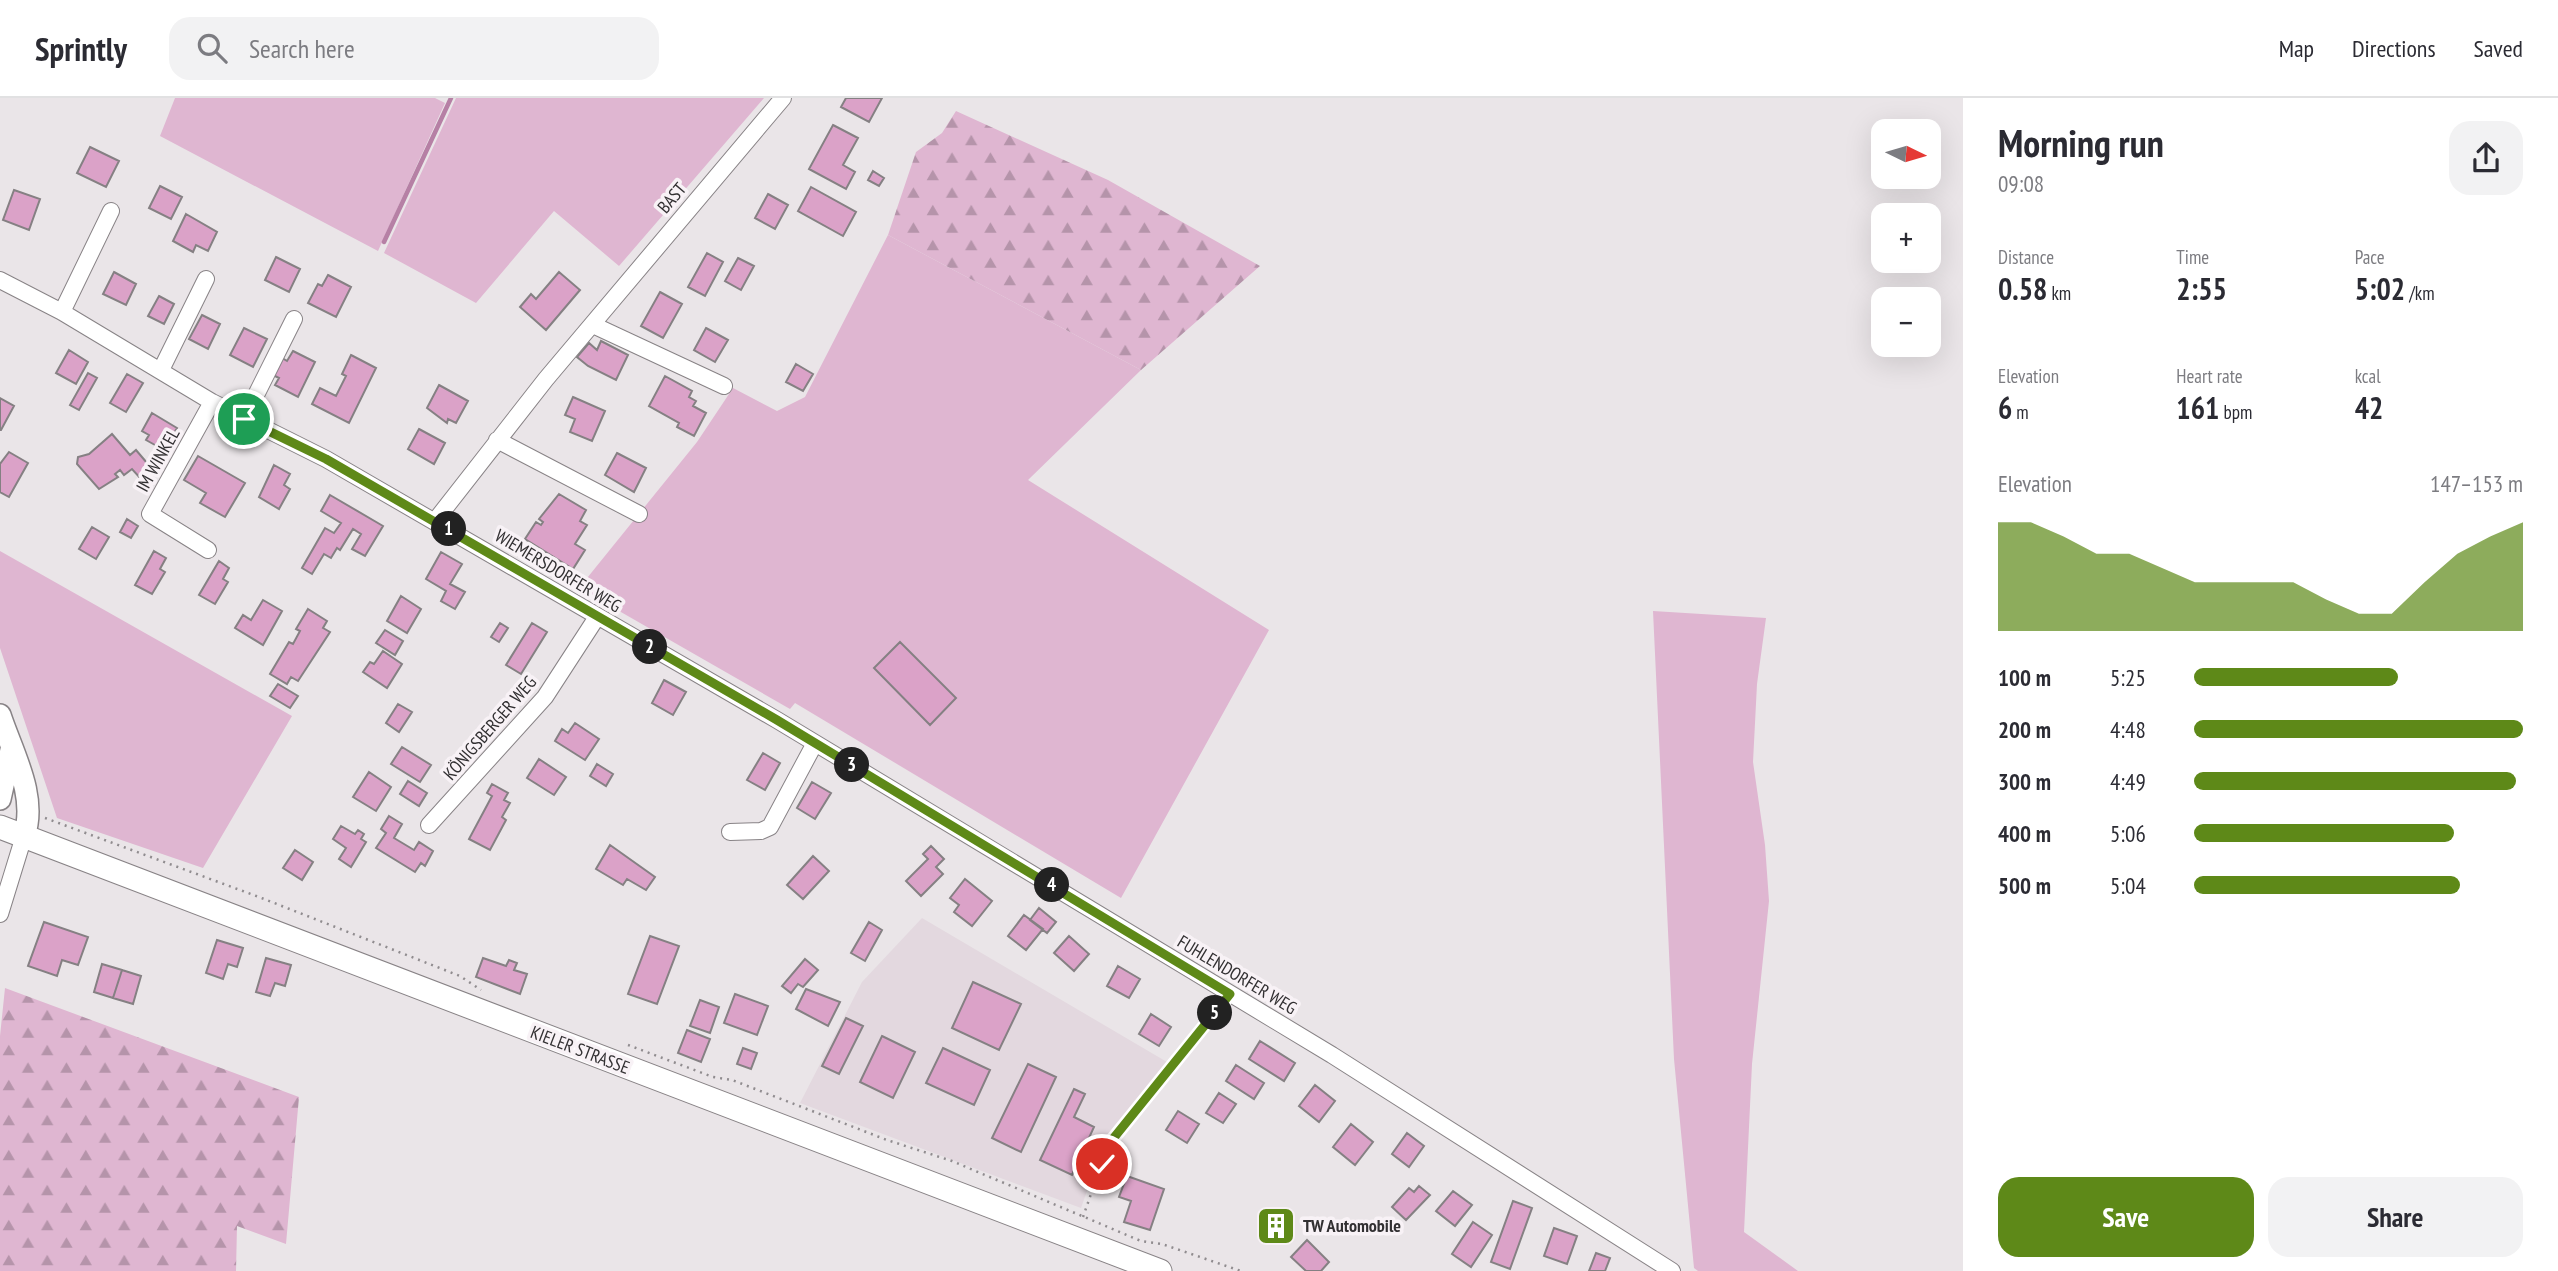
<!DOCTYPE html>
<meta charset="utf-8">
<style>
body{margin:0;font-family:"PT Sans Narrow",sans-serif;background:#f2f2f3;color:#2b2b33;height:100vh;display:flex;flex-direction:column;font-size:26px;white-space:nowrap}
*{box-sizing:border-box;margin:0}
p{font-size:23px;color:#7c7c81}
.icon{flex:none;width:38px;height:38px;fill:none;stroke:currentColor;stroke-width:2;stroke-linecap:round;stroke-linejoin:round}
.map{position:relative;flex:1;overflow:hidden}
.details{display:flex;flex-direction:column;background:#fff;width:595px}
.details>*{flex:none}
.needle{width:46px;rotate:95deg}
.tools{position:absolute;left:1871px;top:21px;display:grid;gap:14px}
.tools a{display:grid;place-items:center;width:70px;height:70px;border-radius:14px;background:#fff;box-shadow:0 7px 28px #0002;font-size:35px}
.pin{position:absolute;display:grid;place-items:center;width:60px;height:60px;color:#fff;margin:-30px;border:4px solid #fff;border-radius:50%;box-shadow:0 2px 7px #0007}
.km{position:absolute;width:35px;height:35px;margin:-18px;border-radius:50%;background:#222;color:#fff;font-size:19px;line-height:35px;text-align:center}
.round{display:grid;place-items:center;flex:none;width:74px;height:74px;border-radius:21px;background:#f2f2f3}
.summary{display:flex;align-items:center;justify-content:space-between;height:119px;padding:0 35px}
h1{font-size:38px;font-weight:800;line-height:52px}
.figures{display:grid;grid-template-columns:repeat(3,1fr);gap:10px;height:119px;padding:7px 35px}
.figures div{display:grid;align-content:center}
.figures b{font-size:30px;font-weight:800}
.figures small{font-size:19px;font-weight:400}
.figures p{font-size:19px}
.chart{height:196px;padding:14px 35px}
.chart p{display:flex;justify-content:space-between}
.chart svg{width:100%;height:126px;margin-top:7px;fill:#5e8918;opacity:.7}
.cta{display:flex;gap:14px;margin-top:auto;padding:14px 35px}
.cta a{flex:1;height:80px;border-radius:21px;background:#5e8918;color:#fff;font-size:28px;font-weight:800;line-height:80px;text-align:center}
.cta a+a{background:#f2f2f3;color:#2b2b33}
ul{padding:0 35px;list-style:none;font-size:23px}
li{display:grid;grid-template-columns:112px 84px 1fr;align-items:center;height:52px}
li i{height:18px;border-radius:9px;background:#5e8918}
header{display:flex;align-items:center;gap:42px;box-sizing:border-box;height:98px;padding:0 35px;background:#fff;border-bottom:2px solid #e1e1e2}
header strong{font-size:33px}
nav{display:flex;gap:38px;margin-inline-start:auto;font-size:24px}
.search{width:490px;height:63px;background:#f2f2f3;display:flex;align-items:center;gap:18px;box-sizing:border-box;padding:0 24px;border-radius:21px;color:#7c7c81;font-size:26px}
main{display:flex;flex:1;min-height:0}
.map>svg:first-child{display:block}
.built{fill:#e3d8df}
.green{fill:#dfb6d1}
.forest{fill:url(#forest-firs)}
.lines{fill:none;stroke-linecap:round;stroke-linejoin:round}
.stream{stroke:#b680a5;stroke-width:4.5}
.building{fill:#dba2c8;stroke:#858083;stroke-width:2}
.service-casing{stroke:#888386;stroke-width:10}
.minor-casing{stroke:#888386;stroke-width:18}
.tertiary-casing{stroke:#888386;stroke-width:24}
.secondary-casing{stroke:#888386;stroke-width:25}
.path{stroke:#908c8f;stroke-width:2.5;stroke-dasharray:2 5;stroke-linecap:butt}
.service{stroke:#fff;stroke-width:8}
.minor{stroke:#fff;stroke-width:16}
.tertiary{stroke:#fff;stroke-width:21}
.secondary{stroke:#fff;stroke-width:23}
.route-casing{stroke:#fff;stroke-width:14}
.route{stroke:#5e8918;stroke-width:9}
.labels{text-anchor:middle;stroke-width:7;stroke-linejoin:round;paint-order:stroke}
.street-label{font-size:18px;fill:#323032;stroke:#f8f2f6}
.poi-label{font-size:18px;font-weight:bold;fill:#323032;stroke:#f8f2f6;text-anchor:start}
</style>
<header>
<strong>Sprintly</strong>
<div class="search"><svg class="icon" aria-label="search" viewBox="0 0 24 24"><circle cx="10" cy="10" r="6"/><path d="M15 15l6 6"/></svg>Search here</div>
<nav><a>Map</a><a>Directions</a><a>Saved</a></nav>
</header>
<main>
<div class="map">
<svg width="1963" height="1173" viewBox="0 0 1963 1173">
<defs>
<pattern id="forest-firs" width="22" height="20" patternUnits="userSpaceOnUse" patternTransform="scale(1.75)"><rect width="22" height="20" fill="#dfb6d1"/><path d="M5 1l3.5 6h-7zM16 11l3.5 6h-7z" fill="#b594aa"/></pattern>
</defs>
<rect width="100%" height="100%" fill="#eae5e8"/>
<path class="built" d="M 922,820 L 1167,964 L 1104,1045 L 1081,1110 L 800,1005 L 862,884 Z"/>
<path class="green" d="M 175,0 L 435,0 L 445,5 L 378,153 L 160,38 Z
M 456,0 L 764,0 L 619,168 L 554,113 L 476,205 L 384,155 Z
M 888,137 L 1141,272 L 1028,382 L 1269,532 L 1121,800 L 795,605 L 790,611 L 579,490 L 697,344 L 733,290 L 777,313 L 805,299 Z
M 0,453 L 292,618 L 203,770 L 57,720 L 0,550 Z
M 1653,513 L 1766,520 L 1757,586 L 1753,664 L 1765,747 L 1769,803 L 1752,966 L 1744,1134 L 1798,1173 L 1698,1173 L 1694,1170 L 1674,961 Z"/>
<path class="forest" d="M 956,13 L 1108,82 L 1260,168 L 1141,272 L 888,137 L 916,54 L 942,35 Z
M 5,890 L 299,999 L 286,1146 L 237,1128 L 236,1173 L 0,1173 L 0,938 Z"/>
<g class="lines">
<path class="stream" d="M 384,144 L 451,0"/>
</g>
<path class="building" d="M 846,0 L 882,0 L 869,24 L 841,9 Z
M 833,27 L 858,40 L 843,67 L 855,74 L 846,91 L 809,71 Z
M 90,49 L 119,63 L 106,89 L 77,75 Z
M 873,73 L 884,80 L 879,88 L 868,82 Z
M 160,88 L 182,99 L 171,121 L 149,110 Z
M 811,89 L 856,114 L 843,138 L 798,113 Z
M 14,92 L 40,101 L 29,132 L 3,122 Z
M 768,96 L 788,107 L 775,131 L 755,120 Z
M 186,116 L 217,134 L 208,153 L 196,147 L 193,154 L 173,143 Z
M 707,155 L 723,164 L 705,198 L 688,189 Z
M 276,159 L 300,171 L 289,194 L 265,182 Z
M 738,160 L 754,168 L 741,192 L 725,183 Z
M 114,174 L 136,186 L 126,207 L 103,196 Z
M 559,174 L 580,192 L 546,232 L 520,209 L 531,196 L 536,201 Z
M 328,177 L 351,189 L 336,219 L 308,205 L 318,186 L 322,188 Z
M 660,194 L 682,206 L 663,240 L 641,228 Z
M 159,198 L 174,206 L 164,226 L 148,218 Z
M 202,217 L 220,226 L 208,251 L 189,241 Z
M 244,230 L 267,241 L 253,269 L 230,257 Z
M 706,230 L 728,242 L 715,264 L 694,252 Z
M 601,243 L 628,257 L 616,282 L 588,268 L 577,259 L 589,245 L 597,252 Z
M 69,252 L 88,264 L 76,286 L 56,275 Z
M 293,253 L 315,264 L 298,299 L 275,287 L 279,280 L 273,277 L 282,260 L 287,263 Z
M 351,257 L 376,270 L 349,325 L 312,306 L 320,290 L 336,298 L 346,278 L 342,276 Z
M 796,266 L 813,276 L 803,293 L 786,284 Z
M 88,275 L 97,280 L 79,312 L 70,307 Z
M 127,276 L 143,285 L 126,314 L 110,305 Z
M 665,278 L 692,293 L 689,299 L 696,303 L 693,308 L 706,315 L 694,338 L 677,329 L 679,325 L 649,308 Z
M 439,287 L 468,303 L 456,325 L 448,321 L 447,325 L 427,310 Z
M 573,299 L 605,313 L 592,343 L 570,334 L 575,321 L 565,317 Z
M 0,300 L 14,308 L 1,332 L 0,332 Z
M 152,315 L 177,330 L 164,352 L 146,342 L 149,337 L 142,333 Z
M 419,331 L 445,345 L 434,366 L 408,351 Z
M 112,336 L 130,357 L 136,352 L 153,372 L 142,382 L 132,371 L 124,377 L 120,372 L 115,376 L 118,379 L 99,391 L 77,366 L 78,359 L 89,356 Z
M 9,354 L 28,365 L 9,399 L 0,394 L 0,366 Z
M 617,355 L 646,370 L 634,394 L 605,377 Z
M 198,358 L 245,385 L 225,419 L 200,405 L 206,395 L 184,382 Z
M 274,367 L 290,376 L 284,387 L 290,391 L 279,411 L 259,399 Z
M 559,396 L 586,412 L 580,423 L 587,427 L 575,446 L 585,452 L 573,471 L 525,441 L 536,424 L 541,427 L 543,424 L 539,421 Z
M 330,397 L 383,428 L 365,458 L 352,451 L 361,436 L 353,431 L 340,452 L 337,450 L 331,460 L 324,456 L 312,476 L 302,470 L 325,430 L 334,435 L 341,425 L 321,413 Z
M 127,421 L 138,428 L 131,440 L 120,434 Z
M 92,429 L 109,439 L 96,461 L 79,451 Z
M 154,453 L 166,460 L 160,471 L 165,474 L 152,496 L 135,487 Z
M 441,454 L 462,466 L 450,486 L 465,494 L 455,511 L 441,503 L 446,493 L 426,481 Z
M 219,463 L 229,470 L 223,481 L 228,484 L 215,506 L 199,497 Z
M 401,498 L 421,511 L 407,535 L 387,523 Z
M 263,502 L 282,513 L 263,547 L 235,530 L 243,517 L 251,522 Z
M 308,511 L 327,523 L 323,530 L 330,534 L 298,583 L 291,579 L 287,586 L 270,576 L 289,544 L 293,546 L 300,533 L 296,531 Z
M 500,525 L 508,530 L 499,544 L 491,539 Z
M 532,525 L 547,534 L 521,576 L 506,567 Z
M 385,532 L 403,543 L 395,557 L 376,545 Z
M 900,544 L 956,600 L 930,627 L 874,570 Z
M 383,553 L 402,566 L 387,590 L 363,574 L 370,564 L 374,566 Z
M 664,582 L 686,594 L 673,617 L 652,605 Z
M 278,586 L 298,598 L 290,610 L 270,598 Z
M 398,606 L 412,614 L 399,634 L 386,625 Z
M 575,625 L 599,641 L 585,662 L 555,643 L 562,631 L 568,635 Z
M 402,649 L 431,667 L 420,684 L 391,666 Z
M 763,655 L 780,665 L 765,692 L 747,682 Z
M 539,661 L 566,679 L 554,697 L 527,680 Z
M 597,666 L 613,676 L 606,688 L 590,678 Z
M 369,674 L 391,689 L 376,713 L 353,699 Z
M 408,683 L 427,695 L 419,708 L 400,696 Z
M 812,684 L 831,695 L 815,721 L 797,710 Z
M 492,686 L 508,695 L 504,702 L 510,705 L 502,719 L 506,722 L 490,752 L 469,741 L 492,698 L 487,695 Z
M 389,718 L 402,726 L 394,740 L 414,752 L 419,744 L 433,753 L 425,768 L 421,765 L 415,774 L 376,750 L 386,735 L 381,731 Z
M 341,728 L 355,736 L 358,732 L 364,736 L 361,741 L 366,744 L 351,769 L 339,761 L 346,750 L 333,741 Z
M 610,747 L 655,779 L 646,792 L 627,781 L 623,787 L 596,771 Z
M 931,748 L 944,761 L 936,769 L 943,776 L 921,798 L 906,783 L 928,761 L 923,756 Z
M 295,752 L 313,764 L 302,782 L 283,770 Z
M 813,758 L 829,773 L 803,801 L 787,787 Z
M 965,781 L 992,803 L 972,828 L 954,814 L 959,807 L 950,800 Z
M 1039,810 L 1056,824 L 1047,835 L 1030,822 Z
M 1024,817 L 1043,831 L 1026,852 L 1008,838 Z
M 44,824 L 88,839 L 78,867 L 62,862 L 57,878 L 28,868 Z
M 869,824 L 882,832 L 865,863 L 851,855 Z
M 650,838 L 679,848 L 657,906 L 628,896 Z
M 1069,838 L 1089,856 L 1074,873 L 1054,855 Z
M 217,842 L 243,850 L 237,869 L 228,866 L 223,881 L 206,875 Z
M 266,860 L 291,867 L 285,888 L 275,885 L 270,898 L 256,894 Z
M 483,860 L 506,868 L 509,862 L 517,865 L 514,872 L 527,876 L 520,896 L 476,879 Z
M 805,861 L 818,872 L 803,889 L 798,886 L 791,895 L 782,888 Z
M 102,866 L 122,872 L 113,900 L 94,894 Z
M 1118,868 L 1140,881 L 1129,900 L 1107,888 Z
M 122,872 L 141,878 L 133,906 L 113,900 Z
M 973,884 L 1021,906 L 999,952 L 952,930 Z
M 806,891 L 840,904 L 828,928 L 796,911 Z
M 735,896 L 768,908 L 757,937 L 724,925 Z
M 700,902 L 719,909 L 710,935 L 690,928 Z
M 1151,916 L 1171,929 L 1159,948 L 1139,936 Z
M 846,920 L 863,928 L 839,976 L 822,968 Z
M 687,932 L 710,941 L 701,964 L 678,955 Z
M 882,938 L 915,954 L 893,1000 L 860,984 Z
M 1260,943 L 1295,965 L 1284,983 L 1249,961 Z
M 743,950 L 757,955 L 751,971 L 737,966 Z
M 943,950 L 990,972 L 974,1007 L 926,985 Z
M 1028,966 L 1056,979 L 1021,1054 L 992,1040 Z
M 1236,967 L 1264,985 L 1254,1001 L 1226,983 Z
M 1315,987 L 1335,1003 L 1319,1024 L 1299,1008 Z
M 1074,991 L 1085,996 L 1074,1019 L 1094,1029 L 1072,1077 L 1040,1062 Z
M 1219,995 L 1236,1006 L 1223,1025 L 1206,1015 Z
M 1178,1013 L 1199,1026 L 1187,1045 L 1166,1032 Z
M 1351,1026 L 1373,1044 L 1355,1067 L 1333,1049 Z
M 1407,1035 L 1424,1048 L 1409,1069 L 1392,1056 Z
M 1127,1078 L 1164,1091 L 1150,1132 L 1124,1124 L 1131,1103 L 1119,1099 Z
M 1419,1088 L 1430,1097 L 1406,1122 L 1392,1109 L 1409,1090 L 1414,1094 Z
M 1453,1093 L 1472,1107 L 1455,1128 L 1436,1113 Z
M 1513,1103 L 1532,1110 L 1510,1171 L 1491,1164 Z
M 1276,1112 L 1292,1126 L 1275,1144 L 1260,1129 Z
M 1473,1124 L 1492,1137 L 1471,1169 L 1452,1156 Z
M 1554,1130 L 1577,1138 L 1567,1166 L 1544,1158 Z
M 1307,1142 L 1329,1164 L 1321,1173 L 1306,1173 L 1291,1159 Z
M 1596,1155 L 1610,1160 L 1605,1173 L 1589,1173 Z"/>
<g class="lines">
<defs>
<path id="service" d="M 1142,1006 L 1230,896"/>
<path id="minor" d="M 0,182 L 62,214 L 212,304 L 326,361 L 777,622 L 1332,957 L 1672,1173
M 62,214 L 111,113
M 593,227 L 724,288
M 161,272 L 206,181
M 244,321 L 294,221
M 497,342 L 639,416
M 435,423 L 546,281 L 783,0
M 208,452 L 150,416 L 212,304
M 429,727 L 545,599 L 597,519
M 730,734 L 761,733 L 770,729 L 815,645
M 0,816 L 24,738"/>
<path id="tertiary" d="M 0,617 C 12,654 38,698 24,738
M 0,701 L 11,652"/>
<path id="secondary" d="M 0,729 L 1160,1173"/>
</defs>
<use href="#service" class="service-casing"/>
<use href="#minor" class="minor-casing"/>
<use href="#tertiary" class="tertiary-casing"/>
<use href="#secondary" class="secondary-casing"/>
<path class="path" d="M 45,720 L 259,799 L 460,878 L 481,892
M 628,947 L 713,979 L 732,982 L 887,1042 L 952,1063 L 1141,1143 L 1162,1146 L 1241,1173
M 1083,1119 L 1108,1047 L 1135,1014"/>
<use href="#service" class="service"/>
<use href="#minor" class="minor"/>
<use href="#tertiary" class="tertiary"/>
<use href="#secondary" class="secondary"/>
</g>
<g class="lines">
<defs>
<path id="route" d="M 244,321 L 326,361 L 777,622 L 1230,896 L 1108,1047 L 1102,1066"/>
</defs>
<use href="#route" class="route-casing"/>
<use href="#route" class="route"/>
</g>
<defs>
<symbol id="building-square" viewBox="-11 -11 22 22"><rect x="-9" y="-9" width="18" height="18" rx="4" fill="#5e8918" stroke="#f8f2f6"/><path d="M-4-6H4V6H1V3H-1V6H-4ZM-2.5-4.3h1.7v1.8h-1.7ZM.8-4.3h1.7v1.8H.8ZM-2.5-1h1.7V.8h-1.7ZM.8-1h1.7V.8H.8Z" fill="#fff"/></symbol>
</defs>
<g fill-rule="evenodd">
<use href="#building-square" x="1254" y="1106" width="44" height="44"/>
</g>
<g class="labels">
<g class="street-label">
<text transform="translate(672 100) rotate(-50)" y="6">BAST</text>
<text transform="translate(158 362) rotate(-61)" y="6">IM WINKEL</text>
<text transform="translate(558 473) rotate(31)" y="6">WIEMERSDORFER WEG</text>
<text transform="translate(490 630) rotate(-49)" y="6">KÖNIGSBERGER WEG</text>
<text transform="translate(1237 877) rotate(31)" y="6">FUHLENDORFER WEG</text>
<text transform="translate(580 952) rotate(21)" y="6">KIELER STRASSE</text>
</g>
<g class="poi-label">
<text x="1303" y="1134">TW Automobile</text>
</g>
</g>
</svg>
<div class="tools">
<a><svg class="needle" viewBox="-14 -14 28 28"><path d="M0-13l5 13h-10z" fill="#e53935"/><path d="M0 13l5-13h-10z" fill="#7c7c81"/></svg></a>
<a>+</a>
<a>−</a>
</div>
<div class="pin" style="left:244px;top:321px;background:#1e9e55"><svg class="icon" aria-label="arrive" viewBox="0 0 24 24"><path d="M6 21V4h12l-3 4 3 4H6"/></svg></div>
<div class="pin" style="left:1102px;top:1066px;background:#d93025"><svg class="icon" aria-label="check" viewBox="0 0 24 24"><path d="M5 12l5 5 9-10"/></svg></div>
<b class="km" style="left:449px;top:431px">1</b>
<b class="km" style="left:650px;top:549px">2</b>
<b class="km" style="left:852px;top:667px">3</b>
<b class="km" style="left:1052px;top:787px">4</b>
<b class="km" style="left:1215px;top:915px">5</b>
</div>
<section class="details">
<div class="summary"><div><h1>Morning run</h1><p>09:08</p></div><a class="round"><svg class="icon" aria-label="share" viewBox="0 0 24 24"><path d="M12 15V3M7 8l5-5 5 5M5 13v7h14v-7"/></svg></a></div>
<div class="figures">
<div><p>Distance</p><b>0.58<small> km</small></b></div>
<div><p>Time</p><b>2:55</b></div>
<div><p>Pace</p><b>5:02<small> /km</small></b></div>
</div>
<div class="figures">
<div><p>Elevation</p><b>6<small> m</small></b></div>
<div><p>Heart rate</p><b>161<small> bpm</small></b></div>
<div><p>kcal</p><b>42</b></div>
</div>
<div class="chart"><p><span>Elevation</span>147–153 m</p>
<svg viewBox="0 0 160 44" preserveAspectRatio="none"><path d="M0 44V6L10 6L20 11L30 17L40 17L50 22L60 27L70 27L80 27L90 27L100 33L110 38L120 38L130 27L140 17L150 11L160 6V44z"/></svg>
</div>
<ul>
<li><b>100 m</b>5:25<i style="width:62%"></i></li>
<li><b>200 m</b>4:48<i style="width:100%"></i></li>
<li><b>300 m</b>4:49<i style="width:98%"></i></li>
<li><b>400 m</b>5:06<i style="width:79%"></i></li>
<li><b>500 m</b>5:04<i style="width:81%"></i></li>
</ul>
<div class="cta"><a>Save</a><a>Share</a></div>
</section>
</main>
